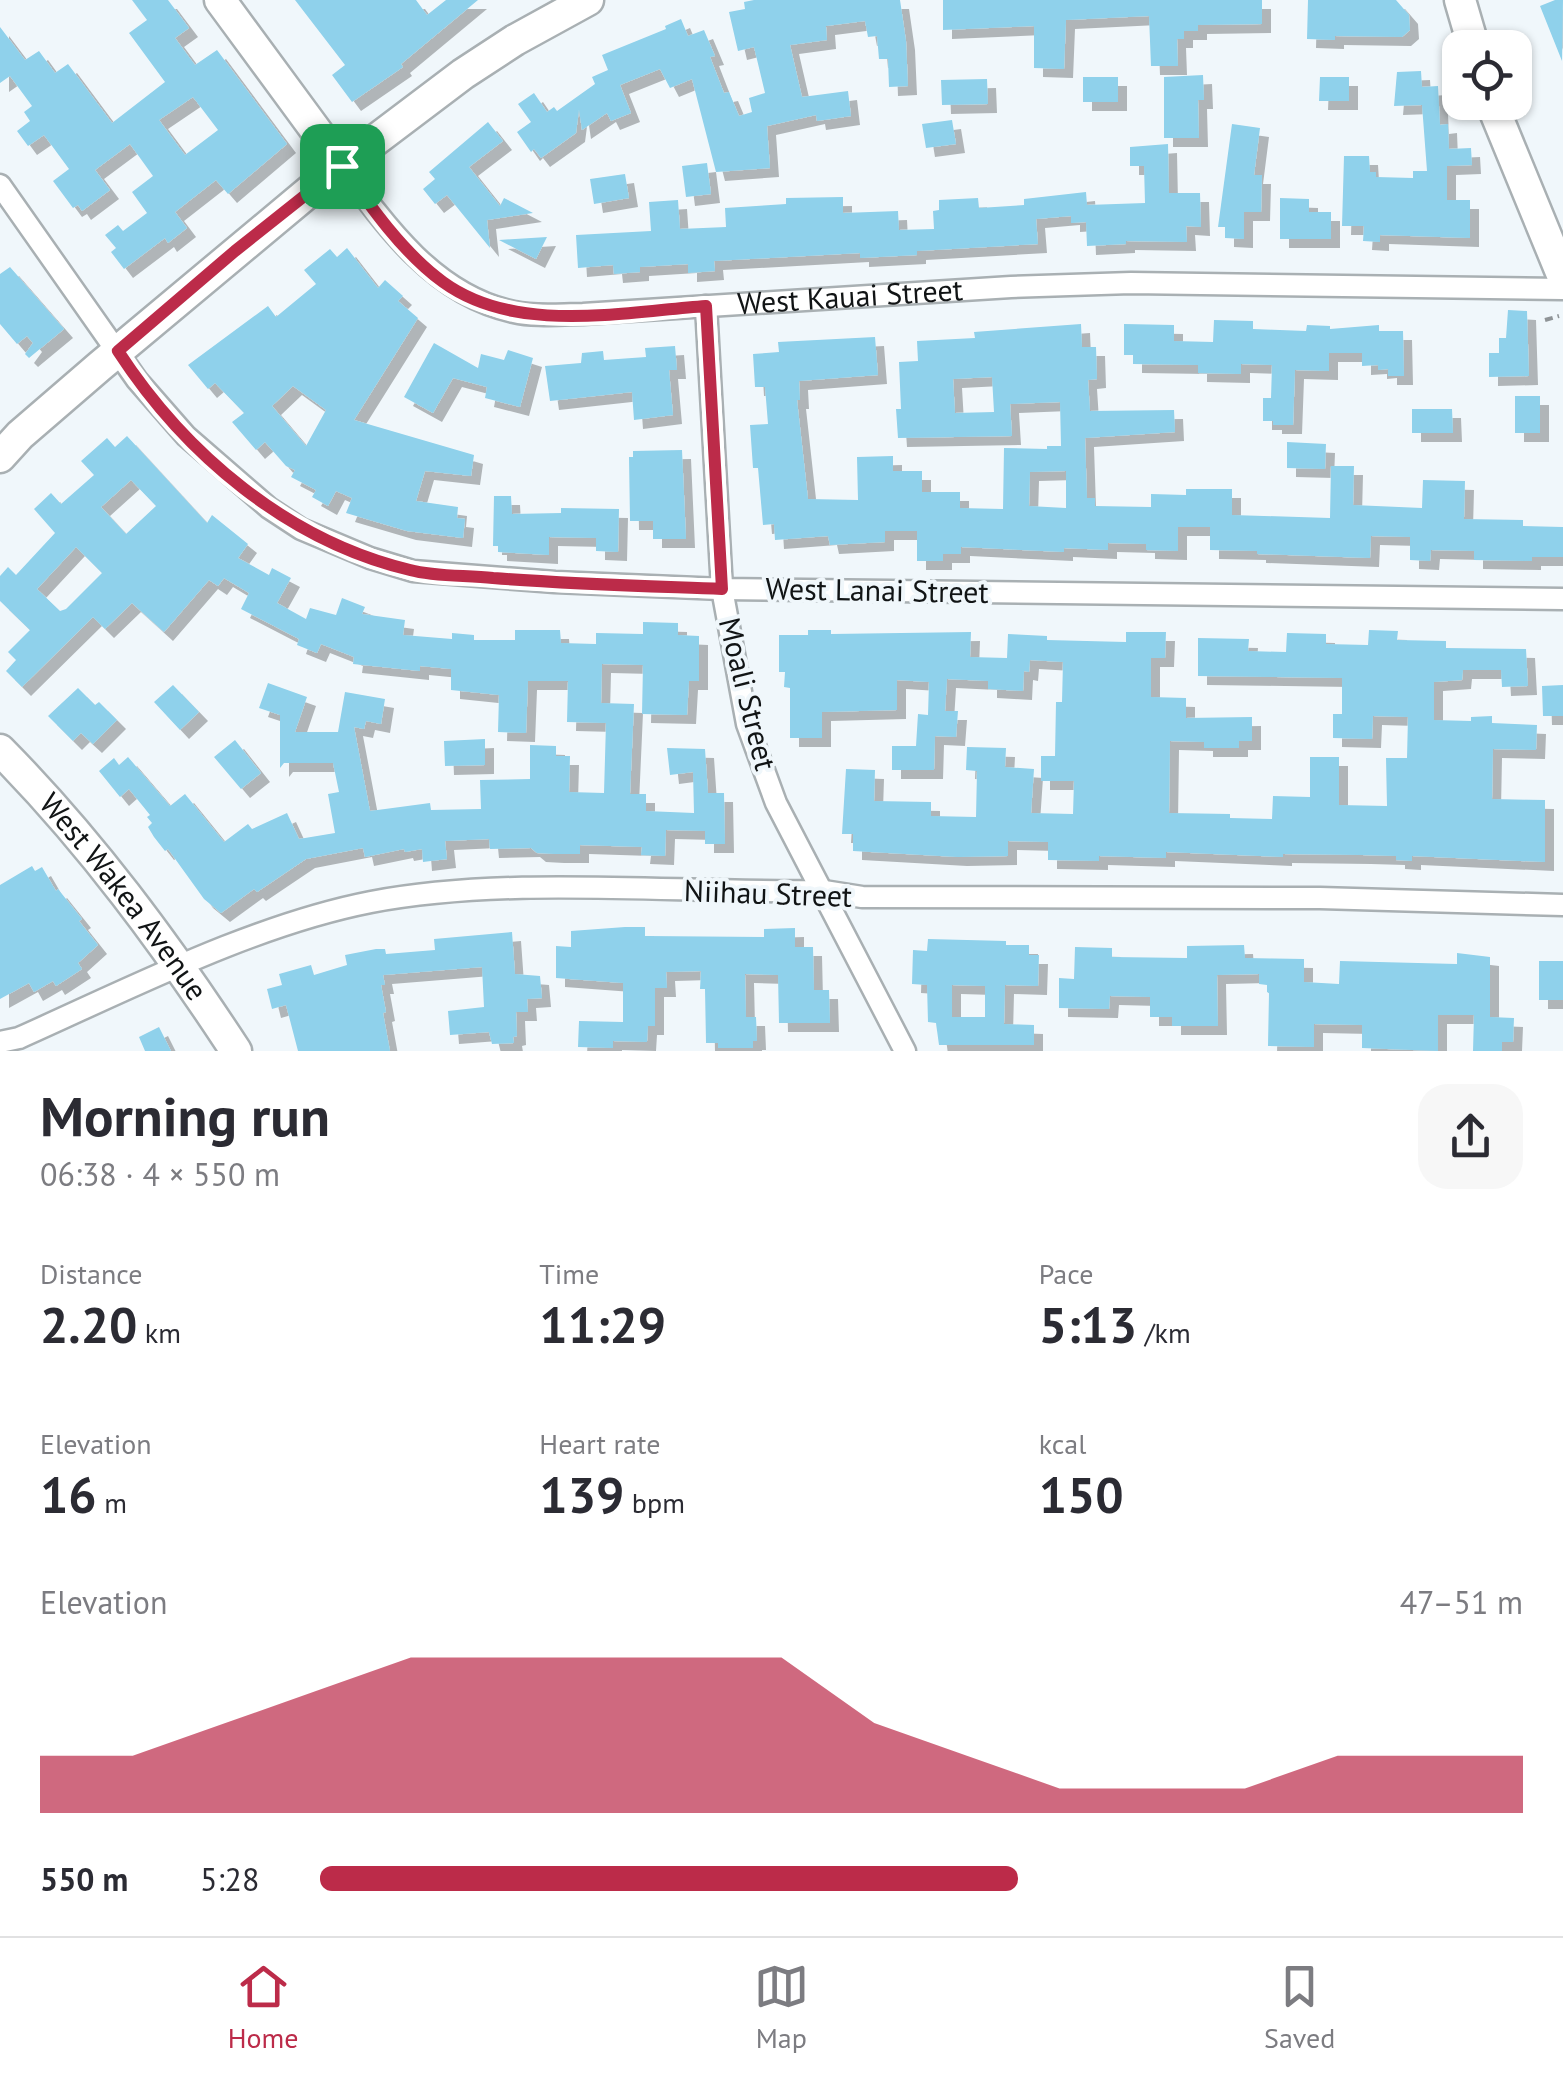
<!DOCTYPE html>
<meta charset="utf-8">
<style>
body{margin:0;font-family:"PT Sans",sans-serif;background:#f7f7f7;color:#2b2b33;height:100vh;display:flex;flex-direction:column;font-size:38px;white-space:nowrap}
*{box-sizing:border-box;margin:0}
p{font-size:32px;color:#7c7c81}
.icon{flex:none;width:55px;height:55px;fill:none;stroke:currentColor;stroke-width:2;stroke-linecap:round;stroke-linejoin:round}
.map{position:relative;height:1051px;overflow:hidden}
.sheet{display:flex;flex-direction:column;background:#fff;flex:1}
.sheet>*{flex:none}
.controls{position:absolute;left:1442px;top:30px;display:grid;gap:20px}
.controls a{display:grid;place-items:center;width:90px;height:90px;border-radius:20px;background:#fff;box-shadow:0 2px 8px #0004;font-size:50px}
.pin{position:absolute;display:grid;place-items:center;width:85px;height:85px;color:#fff;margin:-42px;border-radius:20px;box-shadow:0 5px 15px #0006}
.round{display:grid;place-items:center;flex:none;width:105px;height:105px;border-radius:30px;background:#f7f7f7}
.headline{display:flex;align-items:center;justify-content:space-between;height:170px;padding:0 40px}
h1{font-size:55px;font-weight:700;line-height:75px}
.stats{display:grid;grid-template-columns:repeat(3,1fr);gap:15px;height:170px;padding:10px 40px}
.stats div{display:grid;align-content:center}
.stats b{font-size:50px;font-weight:700}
.stats small{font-size:28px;font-weight:400}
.stats p{font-size:28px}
.chart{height:280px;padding:20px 40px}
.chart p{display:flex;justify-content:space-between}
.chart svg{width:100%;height:180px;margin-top:10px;fill:#bc2b49;opacity:.7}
ul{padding:0 40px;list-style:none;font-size:32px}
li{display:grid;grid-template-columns:160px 120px 1fr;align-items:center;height:75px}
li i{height:25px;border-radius:12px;background:#bc2b49}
.tab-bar{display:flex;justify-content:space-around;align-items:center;height:140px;border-top:2px solid #e1e1e2;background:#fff;font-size:28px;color:#7c7c81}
.tab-bar a{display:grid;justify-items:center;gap:5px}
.tab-bar .on{color:#bc2b49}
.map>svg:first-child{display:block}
.building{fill:#8fd1eb;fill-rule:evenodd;filter:url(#shadow)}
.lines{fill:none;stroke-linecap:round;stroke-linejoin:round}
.street-casing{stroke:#a9b0b3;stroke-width:25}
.secondary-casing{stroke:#a9b0b3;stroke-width:35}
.path{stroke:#8f9497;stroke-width:4;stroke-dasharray:8 5;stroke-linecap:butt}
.street{stroke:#fff;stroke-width:20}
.secondary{stroke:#fff;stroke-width:30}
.route-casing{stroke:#fff;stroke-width:20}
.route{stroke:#bc2b49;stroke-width:12}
.labels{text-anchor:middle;stroke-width:8;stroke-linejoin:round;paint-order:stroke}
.street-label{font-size:30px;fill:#111415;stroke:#f0f7fb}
</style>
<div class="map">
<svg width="1563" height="1051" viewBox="0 0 1563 1051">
<defs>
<filter id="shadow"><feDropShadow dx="9" dy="9" stdDeviation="0" flood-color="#0004"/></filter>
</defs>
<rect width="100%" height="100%" fill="#f0f7fb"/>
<path class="building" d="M 132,0 L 168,0 L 189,28 L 175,38 L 195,65 L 217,50 L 287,144 L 228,194 L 216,180 L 175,212 L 187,228 L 168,243 L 165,238 L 124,269 L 111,252 L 116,248 L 105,235 L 118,225 L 123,231 L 147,213 L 132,192 L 153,176 L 130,144 L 95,170 L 110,190 L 82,211 L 78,205 L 73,208 L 53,181 L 69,169 L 44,135 L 28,146 L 17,131 L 30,121 L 24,112 L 32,106 L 10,76 L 0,83 L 0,27 L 25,60 L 39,51 L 55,73 L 68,64 L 112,123 L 165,82 L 129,33 L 147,20 ZM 193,97 L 218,130 L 185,155 L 159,120 Z
M 295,0 L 416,0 L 427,15 L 446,0 L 478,0 L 401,64 L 403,67 L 352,102 L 332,75 L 345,65 Z
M 754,0 L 900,0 L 906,41 L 908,86 L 889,87 L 888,59 L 879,59 L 877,36 L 868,37 L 865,21 L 826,26 L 827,40 L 790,45 L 802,97 L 848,91 L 851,116 L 817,121 L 816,115 L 767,126 L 770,168 L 716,172 L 692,79 L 670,88 L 660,69 L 620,85 L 631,113 L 611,121 L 607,113 L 582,130 L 579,110 L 576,133 L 541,158 L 534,149 L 531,152 L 517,132 L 531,122 L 518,104 L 534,93 L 547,112 L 554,107 L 557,111 L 595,84 L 592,77 L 608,70 L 602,55 L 666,29 L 665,26 L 681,19 L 688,36 L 704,30 L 715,56 L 710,57 L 724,93 L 729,92 L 739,116 L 752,112 L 749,98 L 765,93 L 754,47 L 738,51 L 729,12 L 745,9 L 744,2 Z
M 943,0 L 1262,0 L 1262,24 L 1198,25 L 1198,31 L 1184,31 L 1184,39 L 1177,39 L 1178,66 L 1151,66 L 1149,16 L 1066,20 L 1064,69 L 1034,68 L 1034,26 L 943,30 Z
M 1308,0 L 1396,0 L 1409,15 L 1410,30 L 1402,37 L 1335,36 L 1335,40 L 1307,39 Z
M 1555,0 L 1563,0 L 1562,61 L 1540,6 Z
M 1421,71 L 1422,87 L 1438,86 L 1440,125 L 1448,124 L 1449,149 L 1471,148 L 1472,165 L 1447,166 L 1447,200 L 1470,200 L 1470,238 L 1380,235 L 1380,242 L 1363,241 L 1364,226 L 1342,226 L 1344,156 L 1369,156 L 1370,172 L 1376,172 L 1376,177 L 1413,178 L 1413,171 L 1427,171 L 1422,105 L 1394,106 L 1397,72 Z
M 1203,75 L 1204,100 L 1198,100 L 1199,138 L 1164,138 L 1164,77 Z
M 1083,77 L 1118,77 L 1118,102 L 1083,102 Z
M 1320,77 L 1349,77 L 1349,101 L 1319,101 Z
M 987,79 L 988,104 L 942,105 L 941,80 Z
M 952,120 L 956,144 L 926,148 L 922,124 Z
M 488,122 L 503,141 L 469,167 L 500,206 L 504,198 L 533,213 L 487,220 L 490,248 L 447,195 L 435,204 L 423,189 L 435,179 L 429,172 Z
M 1232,124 L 1260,128 L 1254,175 L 1262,175 L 1261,212 L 1244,212 L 1244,239 L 1225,238 L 1225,227 L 1218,227 Z
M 1168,144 L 1169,193 L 1200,193 L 1201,227 L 1186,226 L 1187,242 L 1126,241 L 1126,244 L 1087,246 L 1086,222 L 1071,223 L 1071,216 L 1036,219 L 1038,244 L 917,251 L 917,255 L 860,258 L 860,253 L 714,261 L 715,271 L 688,273 L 688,264 L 640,267 L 640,272 L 614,274 L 613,265 L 578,268 L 576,235 L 651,231 L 649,202 L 678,200 L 680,229 L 726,227 L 725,208 L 786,204 L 786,198 L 843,197 L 843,213 L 898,211 L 899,230 L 934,229 L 933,211 L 939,210 L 939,200 L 978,198 L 979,208 L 1024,205 L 1024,199 L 1086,192 L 1087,205 L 1145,203 L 1144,166 L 1130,166 L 1130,147 Z
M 707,163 L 711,194 L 686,197 L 682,166 Z
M 625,174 L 629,198 L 594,204 L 590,179 Z
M 1280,198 L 1309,199 L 1309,212 L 1331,212 L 1331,239 L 1280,239 Z
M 547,237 L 536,259 L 499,240 Z
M 347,248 L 378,288 L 385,280 L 403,296 L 398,301 L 418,318 L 354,420 L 474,455 L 471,476 L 425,471 L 416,501 L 458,507 L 457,518 L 465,519 L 463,538 L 407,531 L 346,513 L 352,498 L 336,491 L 328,506 L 312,497 L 316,490 L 291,477 L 295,470 L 286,466 L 265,442 L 256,450 L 232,422 L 244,413 L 215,383 L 208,389 L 188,365 L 268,306 L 276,317 L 316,284 L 304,270 L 330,249 L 337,257 ZM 293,386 L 326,410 L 306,446 L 272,406 Z
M 10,267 L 64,329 L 29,358 L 25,354 L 33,343 L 27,336 L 17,344 L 0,324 L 0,274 Z
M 1508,310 L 1527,311 L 1529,376 L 1489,377 L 1489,353 L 1499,353 L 1499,338 L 1506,338 Z
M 1214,320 L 1253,321 L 1253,329 L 1306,331 L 1307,325 L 1330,326 L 1330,329 L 1379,325 L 1379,331 L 1403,331 L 1404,376 L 1388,376 L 1388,369 L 1378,370 L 1378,365 L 1362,366 L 1362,353 L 1329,353 L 1329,371 L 1295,370 L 1293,425 L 1273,425 L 1273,421 L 1263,421 L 1263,398 L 1271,398 L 1272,365 L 1241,364 L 1241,374 L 1198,373 L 1198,365 L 1133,364 L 1133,355 L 1124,355 L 1124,324 L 1174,325 L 1174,341 L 1213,342 Z
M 1081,324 L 1082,347 L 1096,347 L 1097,379 L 1088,380 L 1090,411 L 1174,410 L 1175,432 L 1085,438 L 1087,498 L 1095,498 L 1095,506 L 1151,507 L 1151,494 L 1186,495 L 1186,489 L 1232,489 L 1232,515 L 1330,518 L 1331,466 L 1354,466 L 1353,505 L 1422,508 L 1423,480 L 1465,481 L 1464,519 L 1523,520 L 1523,526 L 1563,527 L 1563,557 L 1532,557 L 1532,561 L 1474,560 L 1474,551 L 1431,550 L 1430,561 L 1410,560 L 1410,537 L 1371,536 L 1370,558 L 1257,554 L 1257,551 L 1210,550 L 1210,527 L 1178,527 L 1178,551 L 1146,550 L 1146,544 L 1108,543 L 1108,550 L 1064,548 L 1064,552 L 961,547 L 961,554 L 943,554 L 943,561 L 917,561 L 917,531 L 885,531 L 885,542 L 830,545 L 828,536 L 775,540 L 774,524 L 763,525 L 758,468 L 753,468 L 750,425 L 768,424 L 765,387 L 755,387 L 753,354 L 779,352 L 778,342 L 875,337 L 878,375 L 799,381 L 800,400 L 797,400 L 808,499 L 858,500 L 857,457 L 893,456 L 893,471 L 922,471 L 922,492 L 960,492 L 960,508 L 1003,509 L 1004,448 L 1047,449 L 1047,446 L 1061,446 L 1060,402 L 1010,404 L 1012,436 L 898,438 L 896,409 L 901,409 L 899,362 L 918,361 L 917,341 L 975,338 L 974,332 ZM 992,377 L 994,412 L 955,413 L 953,379 ZM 1066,471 L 1066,508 L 1029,506 L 1030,472 Z
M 434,343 L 478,368 L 481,354 L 504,360 L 508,350 L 533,358 L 520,407 L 485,398 L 487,387 L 453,378 L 433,413 L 404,397 Z
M 675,346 L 677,370 L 669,370 L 673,415 L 634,420 L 632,392 L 550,401 L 545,366 L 581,363 L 582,353 L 603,351 L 604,360 L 646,357 L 645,348 Z
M 1515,396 L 1540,396 L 1540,433 L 1515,433 Z
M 1412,409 L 1452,409 L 1453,433 L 1412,433 Z
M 127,436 L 207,523 L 212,515 L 248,544 L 238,558 L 269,575 L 272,568 L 291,578 L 277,603 L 306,619 L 310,608 L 336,615 L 342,598 L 365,607 L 362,614 L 405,620 L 403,635 L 452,639 L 452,633 L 474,635 L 474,640 L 515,640 L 515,630 L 560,630 L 561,643 L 596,644 L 596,633 L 643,634 L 643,622 L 678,623 L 678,635 L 699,636 L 699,681 L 689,681 L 687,715 L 642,714 L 643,665 L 602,664 L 601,703 L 634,704 L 630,794 L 646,794 L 646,811 L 694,813 L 693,772 L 670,775 L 667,748 L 705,749 L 708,793 L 724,793 L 725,844 L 705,844 L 705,831 L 666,830 L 665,856 L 641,855 L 642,847 L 580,845 L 580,854 L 555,854 L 537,853 L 531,848 L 490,849 L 489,839 L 445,841 L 447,859 L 423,862 L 422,849 L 405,852 L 404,849 L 365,857 L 363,848 L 306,859 L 257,892 L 254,889 L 221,913 L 204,899 L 168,849 L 165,851 L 154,837 L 148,827 L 152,823 L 147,817 L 150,815 L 129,789 L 120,797 L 99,771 L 114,758 L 119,765 L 128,757 L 170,806 L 185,794 L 224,842 L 248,824 L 252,829 L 287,813 L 299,839 L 335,833 L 328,794 L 339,792 L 333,763 L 284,763 L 280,768 L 280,715 L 259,708 L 268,683 L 307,697 L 295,732 L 338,732 L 345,692 L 385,699 L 381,724 L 366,721 L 364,729 L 354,727 L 370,811 L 430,803 L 431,810 L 481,809 L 480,780 L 530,779 L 530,745 L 556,746 L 556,756 L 570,756 L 569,792 L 604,793 L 606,723 L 567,722 L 568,681 L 528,681 L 526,733 L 498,732 L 499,695 L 451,690 L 451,669 L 420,666 L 420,671 L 353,664 L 354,657 L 321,644 L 317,653 L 297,645 L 299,639 L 241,609 L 249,593 L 224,578 L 218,586 L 209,580 L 164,632 L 132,603 L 105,629 L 93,617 L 22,687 L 6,671 L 16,660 L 8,652 L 30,630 L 0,601 L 0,576 L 8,567 L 16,575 L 55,533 L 34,509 L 51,493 L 61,504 L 94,475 L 81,461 L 107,438 L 115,447 ZM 131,480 L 156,506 L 126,534 L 101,507 ZM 76,547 L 102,573 L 66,609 L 60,611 L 37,589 Z
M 1287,442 L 1326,444 L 1325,469 L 1287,468 Z
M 682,450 L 686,539 L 653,539 L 653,521 L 630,521 L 629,457 L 633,457 L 633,451 Z
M 494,496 L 511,496 L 512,514 L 561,513 L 561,508 L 619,509 L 618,552 L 596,551 L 596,538 L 549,537 L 549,555 L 498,552 L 498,546 L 493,546 Z
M 808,630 L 831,630 L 831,634 L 971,632 L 970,657 L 1007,658 L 1008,634 L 1047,636 L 1047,640 L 1126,642 L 1126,632 L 1166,632 L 1165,658 L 1151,658 L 1151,697 L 1186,698 L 1186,718 L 1252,717 L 1252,741 L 1239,741 L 1239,748 L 1204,748 L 1204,742 L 1170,741 L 1169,813 L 1230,814 L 1230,818 L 1272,819 L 1273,796 L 1310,797 L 1310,757 L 1339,757 L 1339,805 L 1387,806 L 1386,758 L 1407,758 L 1408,717 L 1373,716 L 1372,739 L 1333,738 L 1333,714 L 1342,714 L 1342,678 L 1198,676 L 1198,638 L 1249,639 L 1248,651 L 1286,652 L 1287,633 L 1326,634 L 1326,644 L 1368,645 L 1369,630 L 1398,631 L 1397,640 L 1446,641 L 1446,648 L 1526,649 L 1528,686 L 1502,687 L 1501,670 L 1463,670 L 1462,680 L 1434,682 L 1434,720 L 1471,721 L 1471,717 L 1492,716 L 1492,723 L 1537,725 L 1536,750 L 1493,749 L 1492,799 L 1545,800 L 1545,862 L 1412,856 L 1412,861 L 1396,860 L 1396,856 L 1362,855 L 1283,854 L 1283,857 L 1166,852 L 1166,858 L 1099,856 L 1099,861 L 1048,860 L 1048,842 L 1008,841 L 1008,856 L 958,857 L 853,851 L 853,834 L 842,834 L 846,769 L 875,770 L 874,801 L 931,802 L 931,816 L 976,817 L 977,771 L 966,770 L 967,747 L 1006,748 L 1005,767 L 1034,769 L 1031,813 L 1073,814 L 1074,781 L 1041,781 L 1041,756 L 1055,756 L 1056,702 L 1062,702 L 1063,662 L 1030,660 L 1029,672 L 1024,671 L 1023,691 L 988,689 L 988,681 L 947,679 L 945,711 L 958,711 L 956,737 L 935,736 L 934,770 L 892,770 L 892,746 L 916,746 L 918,714 L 928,715 L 929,682 L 897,680 L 897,710 L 822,712 L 822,738 L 790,738 L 790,688 L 784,687 L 785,672 L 779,672 L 779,635 L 808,635 Z
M 173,685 L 199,712 L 180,730 L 154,702 Z
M 1563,685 L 1563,716 L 1543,716 L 1542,686 Z
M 78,688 L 95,705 L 99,702 L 117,720 L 93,744 L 81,733 L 73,741 L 48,716 Z
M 485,739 L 485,765 L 445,766 L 444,741 Z
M 235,740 L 261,773 L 241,789 L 214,757 Z
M 32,866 L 35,871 L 42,867 L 56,891 L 58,889 L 82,919 L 79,921 L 98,945 L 78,963 L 82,969 L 56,986 L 53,981 L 34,992 L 29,983 L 0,999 L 0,885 Z
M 625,927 L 645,927 L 645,936 L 764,937 L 764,929 L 795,928 L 795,947 L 813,947 L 814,990 L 829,990 L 830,1023 L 779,1023 L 778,975 L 745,974 L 746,1017 L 756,1017 L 757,1041 L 753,1041 L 753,1048 L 718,1048 L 718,1043 L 706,1043 L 705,989 L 700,989 L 701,971 L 666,972 L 667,988 L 655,988 L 655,1026 L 648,1026 L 647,1042 L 613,1041 L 613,1048 L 578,1047 L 579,1021 L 623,1022 L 623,983 L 556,978 L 556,946 L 571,947 L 571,931 Z
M 512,932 L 515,974 L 540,976 L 542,998 L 527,999 L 528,1012 L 516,1012 L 517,1036 L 513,1037 L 514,1043 L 492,1044 L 489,1032 L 450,1035 L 448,1011 L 484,1007 L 482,967 L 383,975 L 385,985 L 381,985 L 386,1012 L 383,1013 L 390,1051 L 298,1051 L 286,1005 L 272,1009 L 267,989 L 282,985 L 279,974 L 311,965 L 314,975 L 347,965 L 345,955 L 376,949 L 385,949 L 386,954 L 435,950 L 434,939 Z
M 928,939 L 1006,941 L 1006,945 L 1029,945 L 1029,955 L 1039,955 L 1038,986 L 1005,985 L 1004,1024 L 1034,1025 L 1034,1045 L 939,1045 L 936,1023 L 928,1022 L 927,985 L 912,984 L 913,950 L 927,951 ZM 952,985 L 985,986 L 985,1017 L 952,1017 Z
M 1244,945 L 1245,958 L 1304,959 L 1304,982 L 1339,984 L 1340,961 L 1457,964 L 1457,953 L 1490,957 L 1490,1017 L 1514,1018 L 1513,1042 L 1502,1042 L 1502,1051 L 1473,1051 L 1474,1015 L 1438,1015 L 1438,1051 L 1362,1048 L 1362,1025 L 1314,1024 L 1314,1047 L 1268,1046 L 1269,993 L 1267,992 L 1267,985 L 1259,984 L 1259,974 L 1217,975 L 1218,1026 L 1172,1026 L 1172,1017 L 1150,1017 L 1150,997 L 1110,996 L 1109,1009 L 1059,1008 L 1059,978 L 1074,979 L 1075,947 L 1112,948 L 1112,957 L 1187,958 L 1187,946 Z
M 1539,961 L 1563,961 L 1563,1000 L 1539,1000 Z
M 159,1027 L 171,1051 L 145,1051 L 139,1037 Z"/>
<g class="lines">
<defs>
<g id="street">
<path id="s1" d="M 342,166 C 386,227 436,296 514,312 C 535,317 561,314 583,314 L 1011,287 L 1131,283 L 1563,289"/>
<path d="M 0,185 L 137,380 L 186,436 L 269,508 L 301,529 L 370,558 L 413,571 L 555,582 L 722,589 L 1563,599"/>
<path d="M 706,306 L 722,589 L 747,724 L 776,803 L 905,1051"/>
<path d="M 0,1042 L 19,1038 C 129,989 253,925 371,902 C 514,875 678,894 824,891 L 862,897 L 1320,898 L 1563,905"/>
</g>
<g id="secondary">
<path d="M 220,0 L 342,166"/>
<path d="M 1460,0 L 1474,48"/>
<path d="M 1491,102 L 1563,277"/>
<path d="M 0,457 L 20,435 L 100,366 L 324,179 L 463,74 L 515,40 L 588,0"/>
<path id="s2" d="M 0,750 C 90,841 166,944 236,1051"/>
</g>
</defs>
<use href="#street" class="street-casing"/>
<use href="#secondary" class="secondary-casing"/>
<path class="path" d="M 1545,320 L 1559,316"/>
<use href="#street" class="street"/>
<use href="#secondary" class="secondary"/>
</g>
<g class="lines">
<defs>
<path id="route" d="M 342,166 C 370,206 403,253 443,282 C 516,335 622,312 706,306 L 722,589 C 645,586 569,584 493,578 C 466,575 436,577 410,570 C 288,541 185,454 118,351 L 235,251 Z"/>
</defs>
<use href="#route" class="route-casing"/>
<use href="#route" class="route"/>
</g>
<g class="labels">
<g class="street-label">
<text dy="10" stroke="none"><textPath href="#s1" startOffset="568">West Kauai Street</textPath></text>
<text transform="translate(877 591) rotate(1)" y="10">West Lanai Street</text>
<text transform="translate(747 694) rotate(76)" y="10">Moali Street</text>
<text transform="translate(768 894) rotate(2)" y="10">Niihau Street</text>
<text dy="10" stroke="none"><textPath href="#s2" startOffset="192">West Wakea Avenue</textPath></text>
</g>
</g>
</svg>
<div class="controls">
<a><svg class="icon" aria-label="locate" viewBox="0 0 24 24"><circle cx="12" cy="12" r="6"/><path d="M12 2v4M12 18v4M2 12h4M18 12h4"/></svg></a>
</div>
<div class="pin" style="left:342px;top:166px;background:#1e9e55"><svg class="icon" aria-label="arrive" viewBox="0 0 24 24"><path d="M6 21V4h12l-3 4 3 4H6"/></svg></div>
</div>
<section class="sheet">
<div class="headline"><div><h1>Morning run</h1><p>06:38 · 4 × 550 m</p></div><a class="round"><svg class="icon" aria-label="share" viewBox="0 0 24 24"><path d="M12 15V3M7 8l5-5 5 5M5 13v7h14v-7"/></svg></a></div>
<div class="stats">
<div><p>Distance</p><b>2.20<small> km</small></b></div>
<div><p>Time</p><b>11:29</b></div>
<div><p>Pace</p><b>5:13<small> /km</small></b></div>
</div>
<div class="stats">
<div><p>Elevation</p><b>16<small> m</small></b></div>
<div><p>Heart rate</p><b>139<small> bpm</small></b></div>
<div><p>kcal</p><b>150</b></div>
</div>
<div class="chart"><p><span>Elevation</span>47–51 m</p>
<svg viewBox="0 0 160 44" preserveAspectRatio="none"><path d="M0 44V30L10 30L20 22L30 14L40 6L50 6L60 6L70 6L80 6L90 22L100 30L110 38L120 38L130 38L140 30L150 30L160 30V44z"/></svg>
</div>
<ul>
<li><b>550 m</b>5:28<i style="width:58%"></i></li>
</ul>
</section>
<nav class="tab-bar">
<a class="on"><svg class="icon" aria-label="home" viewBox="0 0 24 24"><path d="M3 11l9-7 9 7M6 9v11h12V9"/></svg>Home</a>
<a><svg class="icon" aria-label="map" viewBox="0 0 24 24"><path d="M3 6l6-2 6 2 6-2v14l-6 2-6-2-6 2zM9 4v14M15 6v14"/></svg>Map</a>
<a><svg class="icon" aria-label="saved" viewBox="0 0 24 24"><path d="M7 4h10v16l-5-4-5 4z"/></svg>Saved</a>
</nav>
